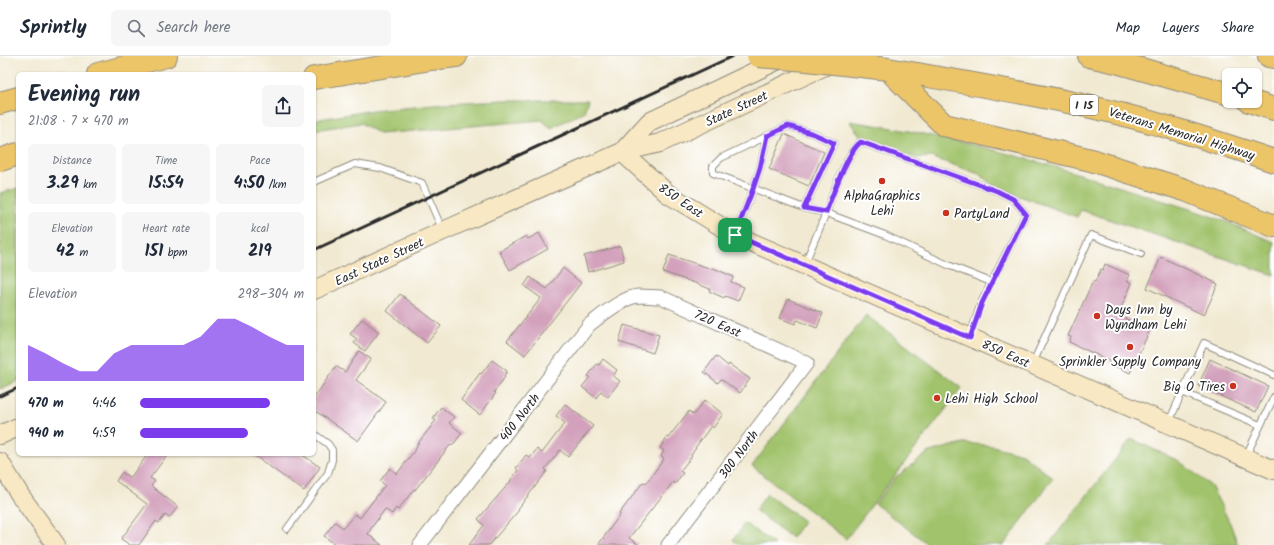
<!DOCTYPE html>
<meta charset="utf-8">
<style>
body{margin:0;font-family:Kalam,sans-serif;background:#f6f6f7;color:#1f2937;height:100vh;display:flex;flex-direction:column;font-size:15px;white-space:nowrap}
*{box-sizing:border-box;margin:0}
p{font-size:13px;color:#747a83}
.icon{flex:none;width:22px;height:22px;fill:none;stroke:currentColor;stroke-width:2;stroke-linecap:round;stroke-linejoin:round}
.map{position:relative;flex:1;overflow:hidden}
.sheet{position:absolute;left:16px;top:16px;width:300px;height:384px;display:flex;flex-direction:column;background:#fff;border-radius:6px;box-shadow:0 1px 3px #0004}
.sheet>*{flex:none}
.controls{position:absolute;left:1222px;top:12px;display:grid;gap:8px}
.controls a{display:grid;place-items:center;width:40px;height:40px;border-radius:6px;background:#fff;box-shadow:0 1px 3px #0004;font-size:20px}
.pin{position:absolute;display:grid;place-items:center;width:34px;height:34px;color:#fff;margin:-17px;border-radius:8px;box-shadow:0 2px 6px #0006}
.round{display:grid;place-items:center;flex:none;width:42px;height:42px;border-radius:6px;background:#f6f6f7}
.overview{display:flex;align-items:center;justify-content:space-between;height:68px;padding:0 12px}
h1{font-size:22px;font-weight:700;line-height:30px}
.metrics{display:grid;grid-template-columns:repeat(3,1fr);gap:6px;height:68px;padding:4px 12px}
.metrics div{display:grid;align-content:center;border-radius:6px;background:#f6f6f7;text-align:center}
.metrics b{font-size:17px;font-weight:700}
.metrics small{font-size:11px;font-weight:400}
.metrics p{font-size:11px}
.chart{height:112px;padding:8px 12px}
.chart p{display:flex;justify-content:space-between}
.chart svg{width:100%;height:72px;margin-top:4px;fill:#7c3aed;opacity:.7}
ul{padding:0 12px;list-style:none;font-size:13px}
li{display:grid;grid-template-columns:64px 48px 1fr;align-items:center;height:30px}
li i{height:10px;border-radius:5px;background:#7c3aed}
header{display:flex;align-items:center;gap:24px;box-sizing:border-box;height:56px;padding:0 20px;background:#fff;border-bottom:1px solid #e0e1e3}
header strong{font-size:19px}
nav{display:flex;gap:22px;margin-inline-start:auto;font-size:14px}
.search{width:280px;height:36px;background:#f6f6f7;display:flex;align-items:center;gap:10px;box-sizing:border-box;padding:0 14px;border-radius:6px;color:#747a83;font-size:15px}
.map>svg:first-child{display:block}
.green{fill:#a1c36c;stroke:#66774c}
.building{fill:#d3a1bc}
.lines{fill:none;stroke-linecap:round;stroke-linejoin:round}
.lane-casing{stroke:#8e8a7e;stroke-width:8}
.street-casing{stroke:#8e8a7e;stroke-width:15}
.secondary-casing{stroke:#8e8a7e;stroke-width:20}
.highway-casing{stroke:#8e8a7e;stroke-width:24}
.lane{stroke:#fff;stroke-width:6}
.street{stroke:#fff;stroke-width:13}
.secondary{stroke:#f8e8c3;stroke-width:18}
.highway{stroke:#edc569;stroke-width:22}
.rail{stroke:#2b2b2b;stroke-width:3}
.highway-bridge-casing{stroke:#8e8a7e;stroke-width:24;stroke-linecap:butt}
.highway-bridge{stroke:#edc569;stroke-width:22}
.route-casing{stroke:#fff;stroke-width:8}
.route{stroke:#7c3aed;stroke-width:5}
.poi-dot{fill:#c8321e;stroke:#fff;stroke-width:1.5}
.labels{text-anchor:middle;stroke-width:4;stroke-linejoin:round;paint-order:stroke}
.shield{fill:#fff;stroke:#6b6b6b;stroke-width:1}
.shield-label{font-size:12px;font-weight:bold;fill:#2b2b2b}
.street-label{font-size:13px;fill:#2b2b2b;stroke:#fff}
.poi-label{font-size:13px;fill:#2b2b2b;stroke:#fff;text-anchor:start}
</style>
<header>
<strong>Sprintly</strong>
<div class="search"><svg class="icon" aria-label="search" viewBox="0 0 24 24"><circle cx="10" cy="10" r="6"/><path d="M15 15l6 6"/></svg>Search here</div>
<nav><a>Map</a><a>Layers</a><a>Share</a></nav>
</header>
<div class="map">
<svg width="1274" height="489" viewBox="0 0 1274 489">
<rect width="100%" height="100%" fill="#fff"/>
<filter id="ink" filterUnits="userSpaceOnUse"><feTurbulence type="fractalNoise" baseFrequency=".025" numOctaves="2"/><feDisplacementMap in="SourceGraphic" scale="8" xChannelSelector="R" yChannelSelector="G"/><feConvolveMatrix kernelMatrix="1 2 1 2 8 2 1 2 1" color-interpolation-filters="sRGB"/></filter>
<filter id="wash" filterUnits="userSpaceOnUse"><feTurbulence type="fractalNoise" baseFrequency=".012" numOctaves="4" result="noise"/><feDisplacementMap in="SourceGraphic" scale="16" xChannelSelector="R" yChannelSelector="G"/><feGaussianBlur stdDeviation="0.9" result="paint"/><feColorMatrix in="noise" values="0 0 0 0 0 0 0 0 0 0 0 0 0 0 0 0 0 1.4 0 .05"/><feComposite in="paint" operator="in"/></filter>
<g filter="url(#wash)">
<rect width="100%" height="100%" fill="#f1e9d1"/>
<path class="green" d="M 505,44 L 588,44 L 584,56 L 551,72 L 542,64 L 379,78 L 361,67 L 314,74 L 314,64 L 373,54 L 445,47 Z
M 849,65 C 945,79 1040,104 1132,135 C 1163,145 1196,154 1227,166 C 1243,172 1258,180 1274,186 L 1274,219 L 1081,154 L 1077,161 L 995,131 L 979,118 L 931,101 L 916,102 L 862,82 Z
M 18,132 L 18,325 L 0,333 L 0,137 Z
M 866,259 L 962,332 L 846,483 L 752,410 Z
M 1131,383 L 1179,405 L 1211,430 L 1230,467 L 1238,489 L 1048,489 Z
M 964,387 L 993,390 L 1022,398 L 1053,422 L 1004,489 L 929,489 L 875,448 L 896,421 L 929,396 Z
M 767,438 L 804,465 L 792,482 L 755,454 Z
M 745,467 L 775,489 L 740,489 L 733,484 Z"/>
<g id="blocks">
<path class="building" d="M 784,78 L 824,96 L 809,130 L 769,113 Z
M 539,177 L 548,193 L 510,214 L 499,195 L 526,180 L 528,183 Z
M 620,190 L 624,205 L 588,216 L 584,200 Z
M 669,199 L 712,213 L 713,212 L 734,221 L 731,226 L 744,231 L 738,245 L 725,240 L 724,242 L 709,235 L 710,233 L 695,227 L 663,216 Z
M 1161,201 L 1218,228 L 1204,259 L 1147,232 Z
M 1105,208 L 1130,219 L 1127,225 L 1132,227 L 1118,259 L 1150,274 L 1130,317 L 1109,307 L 1110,305 L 1069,286 L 1071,281 L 1068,280 L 1093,225 L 1095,226 L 1101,213 L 1103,214 Z
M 563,212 L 581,227 L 525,299 L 507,285 L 541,242 L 524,230 L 530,221 L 547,233 Z
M 400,238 L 441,270 L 427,287 L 387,255 Z
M 788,243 L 823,257 L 817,272 L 797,264 L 795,268 L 780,262 Z
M 362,263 L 379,276 L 365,295 L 354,287 L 357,283 L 350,278 Z
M 624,269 L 659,279 L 653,297 L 619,286 Z
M 359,295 L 371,303 L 356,324 L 386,346 L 358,385 L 314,354 L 314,342 L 336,310 L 345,316 Z
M 716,300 L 728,310 L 729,308 L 750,323 L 740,337 L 721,323 L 718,327 L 704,316 Z
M 603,303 L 617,314 L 613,320 L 620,325 L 608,341 L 601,335 L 596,342 L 582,331 L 590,321 L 588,320 L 597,308 L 599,309 Z
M 1210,303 L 1268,330 L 1256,356 L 1198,330 Z
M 492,304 L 507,315 L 504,320 L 505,321 L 494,336 L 496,337 L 480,359 L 461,344 L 480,317 L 481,318 Z
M 705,344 L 723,358 L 713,372 L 711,370 L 695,392 L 696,392 L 691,399 L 692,400 L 680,415 L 683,417 L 675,428 L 673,426 L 629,482 L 639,489 L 598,489 L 620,459 L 619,458 L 643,426 L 646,427 L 664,403 L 661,400 L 664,395 L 660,392 L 667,381 L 668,382 L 689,355 L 693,359 Z
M 565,348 L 593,370 L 568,401 L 560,394 L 545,413 L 547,415 L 518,453 L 519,454 L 489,489 L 469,489 L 484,469 L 478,463 L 511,425 L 510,425 L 518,414 L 516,412 L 526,399 L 530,402 L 537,393 L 542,397 L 565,367 L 556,360 Z
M 441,351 L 454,361 L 449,367 L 462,377 L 452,390 L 451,388 L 415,434 L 414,433 L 398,454 L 396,452 L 392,458 L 385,453 L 372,471 L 368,478 L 382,489 L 336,489 L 324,480 L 335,466 L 343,472 L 355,458 L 360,462 L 385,429 L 380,425 L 390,412 L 397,418 L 417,391 L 416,390 L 436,364 L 433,362 Z
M 148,398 L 168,398 L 150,422 L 155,425 L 151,430 L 178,451 L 169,462 L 165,459 L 159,467 L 156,465 L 139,489 L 130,489 L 121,483 L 147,448 L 116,425 L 122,416 L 130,422 Z
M 252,398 L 301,398 L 320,411 L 304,435 Z"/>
</g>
</g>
<g filter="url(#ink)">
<use href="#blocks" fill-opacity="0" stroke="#8e8a7e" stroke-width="1"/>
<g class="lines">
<defs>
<path id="lane" d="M 314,126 L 355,108 L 380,112 L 422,127 L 442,173
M 804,152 L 834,87 L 814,78 L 788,70 L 721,102 L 713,110 L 713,117 L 804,152 L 826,157 C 831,141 848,94 861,86 L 997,135 L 1013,143 L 1026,158 L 981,247 L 970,280
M 736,177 L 753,133 L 760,112 L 767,80
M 805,207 L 826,157 L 885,179 L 948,209 L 991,226
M 1033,307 L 1091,179 L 1141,198
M 1182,336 L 1260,369
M 1169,366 L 1204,287 L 1274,319
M 1246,400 L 1274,341
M 287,473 L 328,417 L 332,404 L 332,394 L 328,388 L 314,378"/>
<path id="street" d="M 420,489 L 589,269 C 601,260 623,241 638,240 C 646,240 653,241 661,241 L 807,307 L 668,489"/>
<path id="secondary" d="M 622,96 L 668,138 L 735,179 L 1274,414
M 622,96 L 649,66 L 785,1
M 314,234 L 443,175 L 622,96 L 660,87 L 836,5
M 0,379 L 18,371
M 0,406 L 20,439 L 56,489"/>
<path id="highway" d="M 1089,0 L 1116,6 L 1229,38
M 1269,0 L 1274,1
M 888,13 L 944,69 L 1091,104 L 1185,134 L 1274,170
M 888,13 C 950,24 1012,34 1073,47 C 1141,61 1208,83 1274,105
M 98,18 L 166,0
M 314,22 L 431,3 L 456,0
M 1249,45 L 1274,53
M 0,47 L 18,42
M 0,104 L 18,98"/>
</defs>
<use href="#lane" class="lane-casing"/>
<use href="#street" class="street-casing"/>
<use href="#secondary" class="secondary-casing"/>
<use href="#highway" class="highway-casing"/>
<use href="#lane" class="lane"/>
<use href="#street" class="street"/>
<use href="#secondary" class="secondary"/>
<use href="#highway" class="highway"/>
<path class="rail" d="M 314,194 L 733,0
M 0,340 L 18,332"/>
<defs>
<path id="highway-bridge" d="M 758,0 L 807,4 L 888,13"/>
</defs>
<use href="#highway-bridge" class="highway-bridge-casing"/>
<use href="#highway-bridge" class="highway-bridge"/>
</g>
</g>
<g class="lines" filter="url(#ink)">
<defs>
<path id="route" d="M 788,70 L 814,78 L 834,87 L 804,152 L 826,156 C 832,141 848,94 861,86 L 997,135 L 1013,143 L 1026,158 L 982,247 L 970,282 L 735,179 L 753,133 L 760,112 L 767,80 Z"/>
</defs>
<use href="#route" class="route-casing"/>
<use href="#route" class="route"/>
</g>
<g class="poi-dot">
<circle cx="882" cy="125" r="4"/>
<circle cx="946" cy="157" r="4"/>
<circle cx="1097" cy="260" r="4"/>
<circle cx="1130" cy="291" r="4"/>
<circle cx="1233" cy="330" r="4"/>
<circle cx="937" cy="342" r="4"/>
</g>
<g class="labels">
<rect class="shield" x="1070" y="39" width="28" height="20" rx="3"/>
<g class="shield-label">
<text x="1084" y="53">I 15</text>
</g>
<g class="street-label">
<text transform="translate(736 52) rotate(-25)" y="5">State Street</text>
<text transform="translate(1182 77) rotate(17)" y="5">Veterans Memorial Highway</text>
<text transform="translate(681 144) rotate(34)" y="5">850 East</text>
<text transform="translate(379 205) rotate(-25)" y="5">East State Street</text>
<text transform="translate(718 267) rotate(24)" y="5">720 East</text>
<text transform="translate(1006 297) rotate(24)" y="5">850 East</text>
<text transform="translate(519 361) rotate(-52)" y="5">400 North</text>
<text transform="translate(738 398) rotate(-53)" y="5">300 North</text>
</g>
<g class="poi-label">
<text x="882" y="144" text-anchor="middle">AlphaGraphics<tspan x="882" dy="15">Lehi</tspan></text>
<text x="954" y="162">PartyLand</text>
<text x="1105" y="258">Days Inn by<tspan x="1105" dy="15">Wyndham Lehi</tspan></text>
<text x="1130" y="310" text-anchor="middle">Sprinkler Supply Company</text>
<text x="1225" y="335" text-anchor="end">Big O Tires</text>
<text x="945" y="347">Lehi High School</text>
</g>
</g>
</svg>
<div class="controls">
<a><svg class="icon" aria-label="locate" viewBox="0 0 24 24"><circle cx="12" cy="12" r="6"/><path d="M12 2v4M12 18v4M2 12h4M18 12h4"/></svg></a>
</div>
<div class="pin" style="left:735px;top:179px;background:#1e9e55"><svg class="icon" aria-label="arrive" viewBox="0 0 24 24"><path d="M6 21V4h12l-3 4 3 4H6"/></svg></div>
<section class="sheet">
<div class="overview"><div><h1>Evening run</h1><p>21:08 · 7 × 470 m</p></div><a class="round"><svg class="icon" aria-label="share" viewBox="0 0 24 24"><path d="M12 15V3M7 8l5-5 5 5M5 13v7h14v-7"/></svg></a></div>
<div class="metrics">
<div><p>Distance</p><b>3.29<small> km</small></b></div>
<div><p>Time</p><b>15:54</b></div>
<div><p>Pace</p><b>4:50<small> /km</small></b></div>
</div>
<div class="metrics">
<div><p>Elevation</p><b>42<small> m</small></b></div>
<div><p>Heart rate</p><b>151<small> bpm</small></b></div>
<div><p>kcal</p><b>219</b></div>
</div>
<div class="chart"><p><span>Elevation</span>298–304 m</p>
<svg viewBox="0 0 160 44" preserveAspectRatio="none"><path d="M0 44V22L10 27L20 33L30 38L40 38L50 27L60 22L70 22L80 22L90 22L100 17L110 6L120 6L130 11L140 17L150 22L160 22V44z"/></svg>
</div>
<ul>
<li><b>470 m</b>4:46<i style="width:79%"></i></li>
<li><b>940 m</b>4:59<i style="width:66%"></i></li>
</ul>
</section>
</div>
